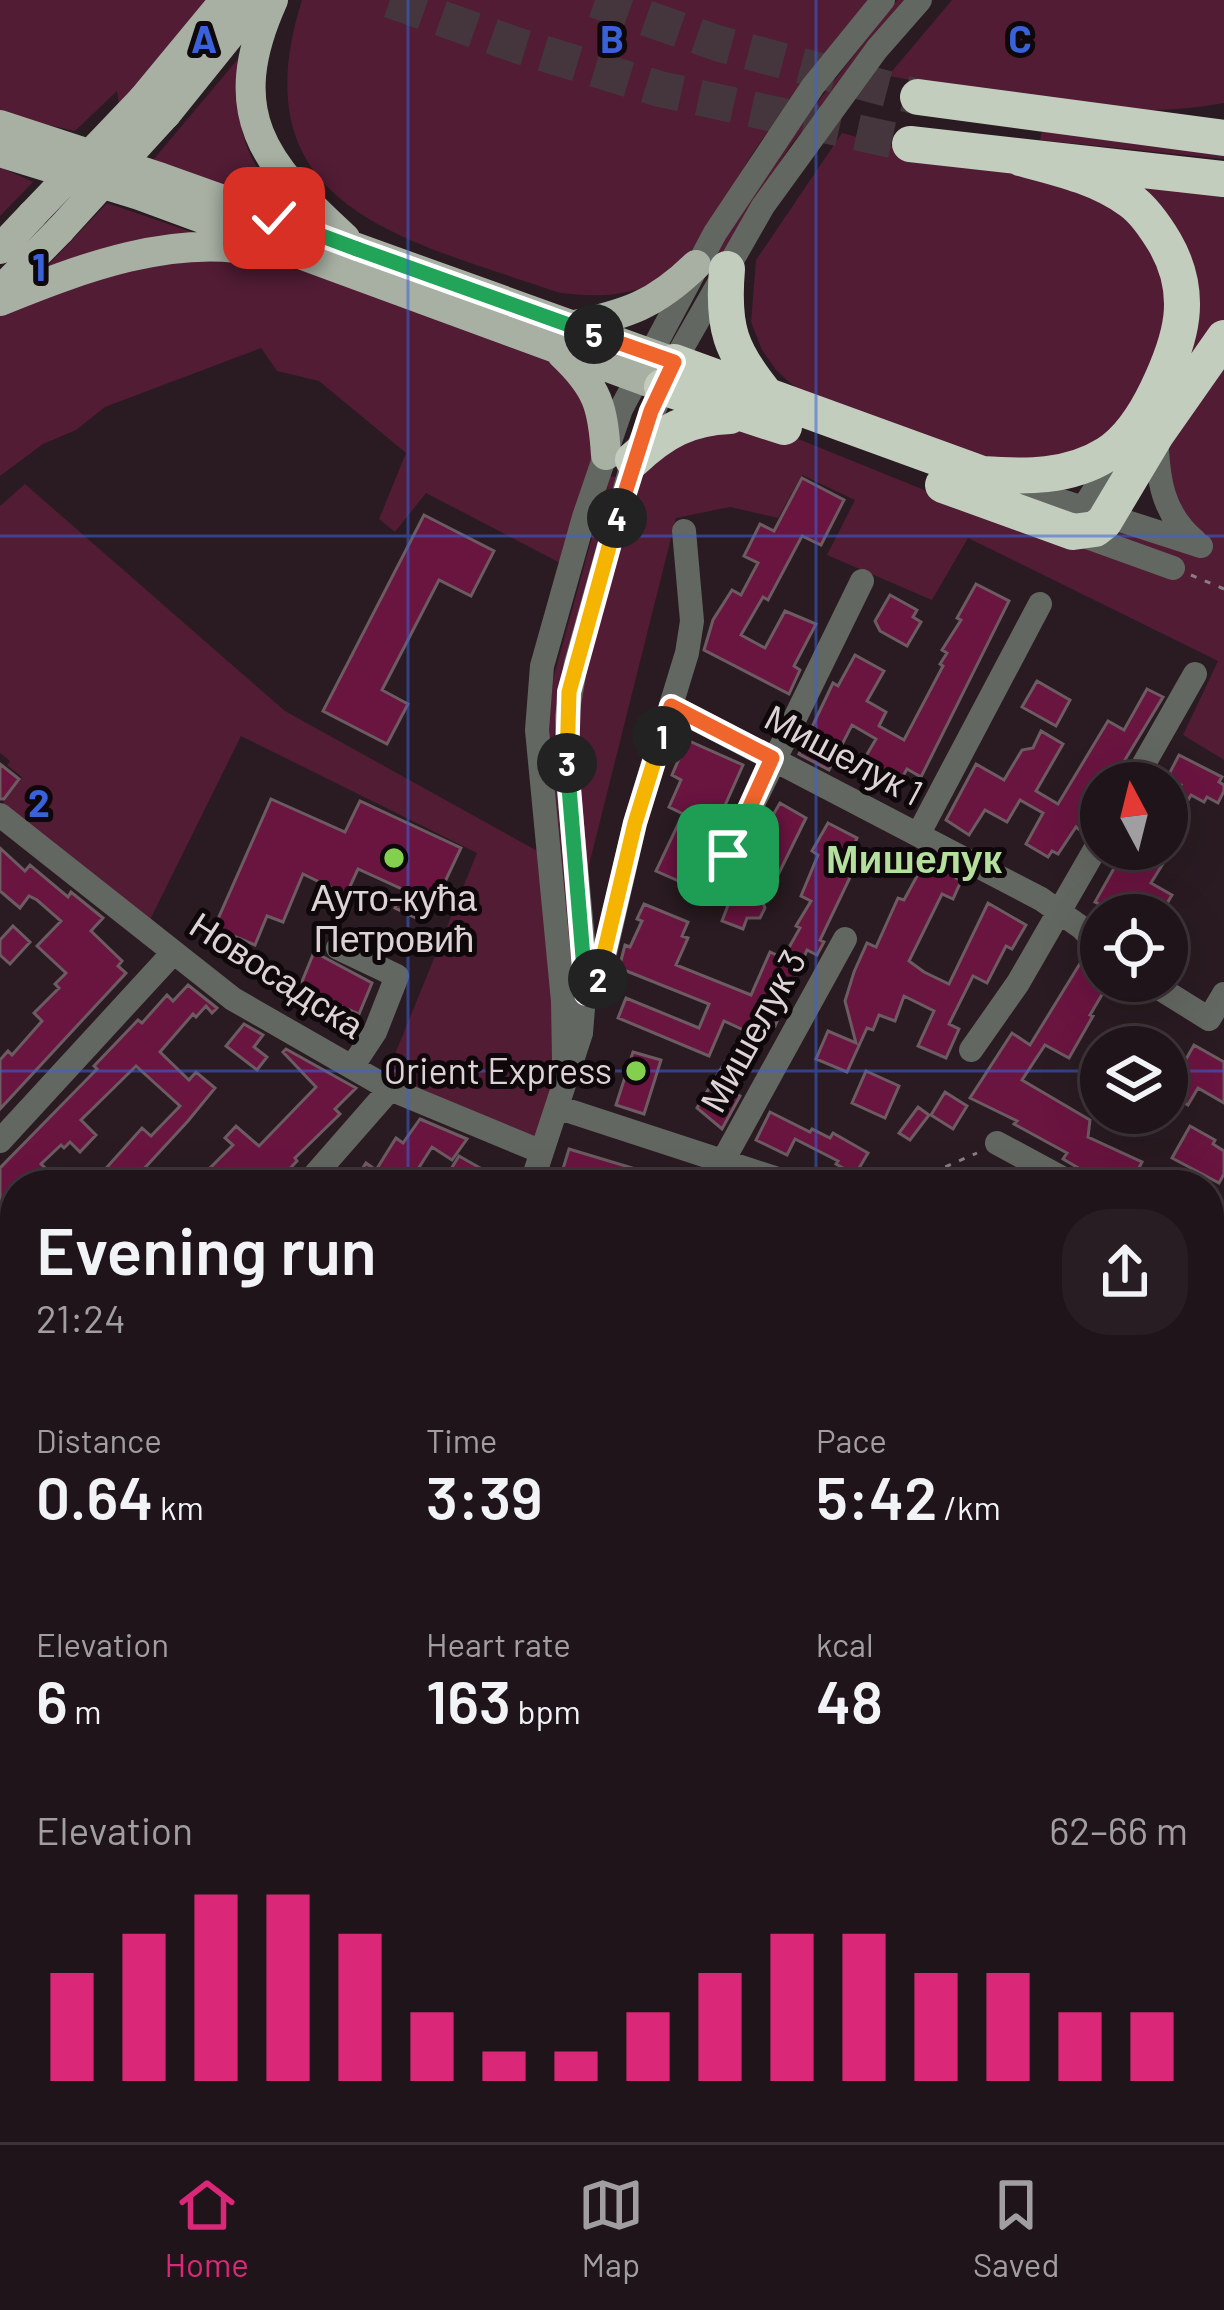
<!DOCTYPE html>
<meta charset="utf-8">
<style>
body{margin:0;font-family:Barlow,sans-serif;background:#271d22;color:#f1f3f6;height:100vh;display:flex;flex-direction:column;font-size:45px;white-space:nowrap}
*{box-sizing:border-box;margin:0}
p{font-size:39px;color:#a19ea2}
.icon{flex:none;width:66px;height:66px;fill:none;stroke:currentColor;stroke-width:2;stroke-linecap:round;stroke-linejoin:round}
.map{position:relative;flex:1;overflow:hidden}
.side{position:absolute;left:0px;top:1170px;width:1224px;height:972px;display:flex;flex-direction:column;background:#1f1419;border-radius:48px 48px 0 0;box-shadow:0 12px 48px #0002,0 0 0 3px #3c3338}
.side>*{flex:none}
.needle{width:78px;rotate:353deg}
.controls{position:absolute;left:1080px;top:762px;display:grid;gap:24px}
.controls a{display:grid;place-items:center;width:108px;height:108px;border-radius:50%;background:#1f1419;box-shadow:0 12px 48px #0002,0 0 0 3px #3c3338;font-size:60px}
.pin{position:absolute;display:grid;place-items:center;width:102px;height:102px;color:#fff;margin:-51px;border-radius:24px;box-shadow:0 6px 18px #0006}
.km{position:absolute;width:60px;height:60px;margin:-30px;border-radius:50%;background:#222;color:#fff;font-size:33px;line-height:60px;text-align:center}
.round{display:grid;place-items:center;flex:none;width:126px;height:126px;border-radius:48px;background:#271d22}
.head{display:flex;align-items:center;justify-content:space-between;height:204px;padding:0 36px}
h1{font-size:66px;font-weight:600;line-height:90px}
.figures{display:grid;grid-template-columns:repeat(3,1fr);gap:18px;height:204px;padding:12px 36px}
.figures div{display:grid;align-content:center}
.figures b{font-size:60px;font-weight:600}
.figures small{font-size:33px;font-weight:400}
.figures p{font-size:33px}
.chart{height:336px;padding:24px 36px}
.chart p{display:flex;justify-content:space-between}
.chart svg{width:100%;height:216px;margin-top:12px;stroke:#db2777;stroke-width:6}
.dock{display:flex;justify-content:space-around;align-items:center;height:168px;border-top:3px solid #3c3338;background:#1f1419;font-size:33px;color:#a19ea2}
.dock a{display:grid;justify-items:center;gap:6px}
.dock .selected{color:#db2777}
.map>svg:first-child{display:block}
.green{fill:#511c34}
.building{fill:#6a1440;stroke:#6c5b61;stroke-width:3}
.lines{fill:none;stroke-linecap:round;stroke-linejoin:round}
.highway-tunnel{stroke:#44363c;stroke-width:36;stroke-dasharray:36 18;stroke-linecap:butt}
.path{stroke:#8a7e82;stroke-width:3;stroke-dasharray:6 9;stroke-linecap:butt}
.minor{stroke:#636761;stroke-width:24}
.major{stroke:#a7b0a3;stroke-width:30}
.highway{stroke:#c2cdbd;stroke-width:36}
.major-bridge{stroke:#a7b0a3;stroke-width:30}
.split-1-casing{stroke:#fff;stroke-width:24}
.split-2-casing{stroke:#fff;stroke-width:24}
.split-3-casing{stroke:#fff;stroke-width:24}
.split-4-casing{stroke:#fff;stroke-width:24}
.split-5-casing{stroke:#fff;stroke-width:24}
.split-6-casing{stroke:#fff;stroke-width:24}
.split-7-casing{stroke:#fff;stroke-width:24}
.split-1{stroke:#f0652b;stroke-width:15}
.split-2{stroke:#f5b400;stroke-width:15}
.split-3{stroke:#22a559;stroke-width:15}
.split-4{stroke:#f5b400;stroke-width:15}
.split-5{stroke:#f0652b;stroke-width:15}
.split-6{stroke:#22a559;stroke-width:15}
.split-7{stroke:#22a559;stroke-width:15}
.grid{fill:none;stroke:#3a62d8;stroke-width:3;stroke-opacity:0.55}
.poi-dot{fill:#83d04e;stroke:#0e080a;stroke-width:4.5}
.labels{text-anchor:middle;stroke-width:10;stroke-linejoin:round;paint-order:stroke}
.street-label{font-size:36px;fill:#ddd2d6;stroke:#0e080a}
.poi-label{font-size:36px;fill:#ddd2d6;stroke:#0e080a}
.neighbourhood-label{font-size:39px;font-weight:bold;fill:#b4df9d;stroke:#0e080a}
.grid-label{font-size:39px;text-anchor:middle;font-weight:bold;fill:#3a62d8;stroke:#0e080a;stroke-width:10;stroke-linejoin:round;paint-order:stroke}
</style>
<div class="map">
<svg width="1224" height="2142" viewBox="0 0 1224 2142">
<rect width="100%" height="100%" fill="#291b21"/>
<path class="green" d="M 0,0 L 218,0 L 120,113 L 117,91 L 75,131 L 0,114 Z
M 302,0 L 877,0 C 838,44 799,90 764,137 C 732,180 710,241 667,274 C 635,298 597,297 560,293 C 404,239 236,209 302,0 Z
M 897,0 L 906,0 L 790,146 L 719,261 L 712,257 L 785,144 Z
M 952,0 L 1224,0 L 1224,103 C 1112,124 999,94 888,76 Z
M 243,53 C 233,130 241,151 289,212 L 148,166 Z
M 1042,130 L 1224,149 L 1224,159 L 1040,140 Z
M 842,133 L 918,153 L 1018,167 L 1130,209 L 1163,257 L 1167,352 L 1104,447 L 1015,463 L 978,454 L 800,392 L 776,370 L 762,350 L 751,322 L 756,260 Z
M 0,167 L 33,182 L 0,216 Z
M 1133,185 L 1224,194 L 1224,322 L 1182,365 L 1194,310 Z
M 107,203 L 215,240 L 37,277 Z
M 193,258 L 241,259 L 361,283 L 568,368 L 602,427 L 562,564 L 426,493 L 395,532 L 379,519 L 406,453 L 319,381 L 277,371 L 261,348 L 105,407 L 76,430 L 43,444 L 0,476 L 0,311 L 117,270 Z
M 1224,351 L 1224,760 L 1183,735 L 1218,661 L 968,538 L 932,600 L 827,555 L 855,500 L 802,475 L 778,518 L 730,507 L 676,518 L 586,877 L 578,769 L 579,694 L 624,528 L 649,461 L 691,430 L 764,425 L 976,511 L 1111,530 L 1206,554 L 1212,540 C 1169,523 1172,481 1166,442 Z
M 609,476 L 617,477 L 561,681 L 553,746 L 576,966 L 572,997 L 546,746 L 553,679 Z
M 25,484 L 285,711 L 541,853 L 558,1080 L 537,1144 L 384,1081 L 477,853 L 241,736 L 143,934 L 0,807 L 22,777 L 7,765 L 10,761 L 0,753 L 0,506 Z
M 0,1494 L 15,1500 L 15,1577 L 11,1584 L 0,1580 Z
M 332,2127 L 394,2127 L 391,2142 L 327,2142 Z
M 545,2127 L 708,2127 L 715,2142 L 574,2142 Z"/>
<path class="building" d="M 802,478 L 844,500 L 821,545 L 802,536 L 768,600 L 763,597 L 741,635 L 765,648 L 785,611 L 816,624 L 794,666 L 800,670 L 789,694 L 704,650 L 713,620 L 732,590 L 741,595 L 758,563 L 744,556 L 760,524 L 774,531 Z
M 424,515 L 494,551 L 471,596 L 439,580 L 382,690 L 408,704 L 387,744 L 323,711 Z
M 976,584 L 1009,601 L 921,777 L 907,769 L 893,794 L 856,773 L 876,739 L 852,725 L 829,770 L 799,754 L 833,683 L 838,686 L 855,655 L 884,671 L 867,701 L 886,712 L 879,726 L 904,740 L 943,666 L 940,664 L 947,653 L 942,650 L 961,620 L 957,618 Z
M 890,595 L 917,610 L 913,617 L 921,622 L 907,646 L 880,631 L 875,621 Z
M 1037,681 L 1070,700 L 1056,726 L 1022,707 Z
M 1147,689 L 1163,697 L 1111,783 L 1101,783 L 1097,811 L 1092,808 L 1080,830 L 1076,827 L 1058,854 L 1052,851 L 1048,857 L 1026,844 L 1043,813 L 1020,800 L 1007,822 L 985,810 L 969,835 L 946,820 L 976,764 L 1004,780 L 1022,750 L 1033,748 L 1041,731 L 1063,744 L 1036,791 L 1058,804 L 1108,721 L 1124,730 Z
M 687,740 L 743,765 L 723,810 L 726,812 L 688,885 L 656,871 L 683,814 L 669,807 L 681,780 L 672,775 Z
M 1179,755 L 1222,777 L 1219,782 L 1224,785 L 1224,791 L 1218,803 L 1207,797 L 1204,802 L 1191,795 L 1186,804 L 1174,798 L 1181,785 L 1167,778 Z
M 0,764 L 19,779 L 4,799 L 0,799 Z
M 271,799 L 345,832 L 360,801 L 461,848 L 434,905 L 426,901 L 418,919 L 395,908 L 404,890 L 358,869 L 346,895 L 303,874 L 283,922 L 267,916 L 255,945 L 214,928 Z
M 780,803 L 806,818 L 777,877 L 744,864 L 757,832 L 762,834 Z
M 828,823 L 857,838 L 853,848 L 870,855 L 862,873 L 854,869 L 820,940 L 824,942 L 817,955 L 807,950 L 775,1026 L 770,1024 L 763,1039 L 724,1021 L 709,1056 L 618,1018 L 626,998 L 699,1028 L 709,1004 L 619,968 L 625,945 L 630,947 L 642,921 L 637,919 L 644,904 L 688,922 L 682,936 L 688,938 L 676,965 L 751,995 L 770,952 L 783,958 L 800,928 L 796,926 L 811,901 L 801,896 L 818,855 L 812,851 Z
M 0,848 L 25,871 L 30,865 L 68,897 L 71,892 L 103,918 L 91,931 L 122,961 L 118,966 L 126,973 L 0,1109 L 0,1060 L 8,1051 L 12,1055 L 42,1021 L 34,1013 L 59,988 L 55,984 L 66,973 L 37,946 L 61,921 L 37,900 L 29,896 L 20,908 L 0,891 Z
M 1131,849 L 1172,849 L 1151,883 L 1172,895 L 1160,915 L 1132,900 L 1123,915 L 1095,902 L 1117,863 L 1121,866 Z
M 923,865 L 934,870 L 936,866 L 961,881 L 953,899 L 942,894 L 909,961 L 924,972 L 949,984 L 988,903 L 1026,925 L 1012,949 L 1006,946 L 987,983 L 973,976 L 949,1024 L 959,1029 L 946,1058 L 918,1046 L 934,1011 L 904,996 L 895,1021 L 879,1015 L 873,1030 L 867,1028 L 847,1072 L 816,1059 L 828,1031 L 856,1043 L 845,1001 L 854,972 L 867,943 L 876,947 L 898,898 L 904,900 Z
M 739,891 L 762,900 L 765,908 L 760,918 L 747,918 L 743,929 L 722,921 L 732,895 Z
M 13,926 L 30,942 L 10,964 L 0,955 L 0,940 Z
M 314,952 L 372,983 L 359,1014 L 299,989 Z
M 1084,957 L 1101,967 L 1101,981 L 1110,981 L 1090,1015 L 1093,1016 L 1069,1058 L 1045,1045 L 1022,1080 L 1090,1120 L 1088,1137 L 1142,1162 L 1135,1176 L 1154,1185 L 1108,1185 L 1063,1159 L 1067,1153 L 1014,1124 L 1017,1121 L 970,1098 L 1012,1033 L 1030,1045 Z
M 188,985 L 217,1008 L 212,1013 L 206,1006 L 196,1017 L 193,1014 L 160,1052 L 189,1080 L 196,1072 L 215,1088 L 188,1121 L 129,1185 L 91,1185 L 142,1128 L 151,1136 L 180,1106 L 136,1066 L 81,1120 L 96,1135 L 80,1152 L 70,1142 L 64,1148 L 61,1145 L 41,1164 L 64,1185 L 15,1185 L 15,1196 L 0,1212 L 0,1168 L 97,1069 L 94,1066 L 138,1020 L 142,1023 L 167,995 L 173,1001 Z
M 244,1024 L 263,1035 L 254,1047 L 267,1057 L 257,1070 L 226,1046 Z
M 1194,1045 L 1224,1062 L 1224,1103 L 1198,1088 L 1188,1105 L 1167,1093 Z
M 286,1049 L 356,1088 L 335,1109 L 340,1114 L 295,1158 L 297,1161 L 274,1185 L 225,1185 L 209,1169 L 233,1145 L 225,1138 L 236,1126 L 259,1146 L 316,1087 L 283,1052 Z
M 633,1052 L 661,1060 L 644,1114 L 616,1105 Z
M 727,1059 L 734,1062 L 724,1086 L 740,1096 L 722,1129 L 697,1108 Z
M 866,1071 L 899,1086 L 885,1118 L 852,1103 Z
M 945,1092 L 967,1106 L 953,1129 L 931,1115 Z
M 918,1107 L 929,1115 L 910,1140 L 899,1133 Z
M 770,1112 L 810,1132 L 812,1129 L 830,1138 L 833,1133 L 868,1153 L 855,1175 L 836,1164 L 838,1161 L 795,1139 L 787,1155 L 756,1140 Z
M 420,1119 L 467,1139 L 452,1160 L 432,1147 L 411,1180 L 395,1170 L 385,1185 L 352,1185 L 366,1163 L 376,1170 L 396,1138 L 403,1143 Z
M 1190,1126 L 1215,1140 L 1213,1144 L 1224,1151 L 1224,1174 L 1219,1183 L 1172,1158 Z
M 569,1149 L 679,1182 L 679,1185 L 558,1185 Z
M 459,1156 L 510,1185 L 476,1185 L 451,1169 Z
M 1209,1212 L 1224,1219 L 1224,1253 L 1209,1245 Z
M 1209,1291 L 1224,1300 L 1224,1332 L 1209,1324 Z
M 0,1362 L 15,1368 L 15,1419 L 0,1420 Z
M 1224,1432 L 1224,1527 L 1218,1527 L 1209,1485 L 1209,1436 Z
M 1212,1663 L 1224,1703 L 1209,1708 L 1209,1664 Z
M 0,1717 L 15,1721 L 15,1882 L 0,1878 Z
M 1224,1747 L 1224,1794 L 1209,1799 L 1209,1751 Z
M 1220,1876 L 1224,1892 L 1214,1915 L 1209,1917 L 1209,1879 Z
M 2,1909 L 15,1911 L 15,1931 L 0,1928 Z
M 726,2127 L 765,2127 L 766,2134 L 753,2142 L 735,2142 Z
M 868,2127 L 936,2127 L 940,2142 L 872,2142 Z
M 991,2127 L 997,2142 L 950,2142 L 950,2140 Z
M 1048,2127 L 1073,2127 L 1079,2142 L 1012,2142 Z"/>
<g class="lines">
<path class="highway-tunnel" d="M 390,0 L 519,46 L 660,89 L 910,144
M 595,0 L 720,44 L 918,97"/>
<path class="path" d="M 1191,575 L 1224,589
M 922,1185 L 936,1171 L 977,1153
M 0,2077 L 15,2078
M 291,2142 L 296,2127"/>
<path class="minor" d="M 1156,438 C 1159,480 1161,512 1195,541
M 1119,452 L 1083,508 L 1073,532 L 1173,568
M 1009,484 L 1201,546
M 671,706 L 1041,899 L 1082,928 L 1101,948
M 1133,783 L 1195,674
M 0,815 L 233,999 L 390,1089 L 542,1152
M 918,835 L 1040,604
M 728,855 L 862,581
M 338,948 L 397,976 L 375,1032 L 352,1067
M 1148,981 L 1209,1019 L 1224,994
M 588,992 L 600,975 L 635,823 L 687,653 L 692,621 L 684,531
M 971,1050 L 1018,983 L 1101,839
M 564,1060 L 563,1001 L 537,730 L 542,666 L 584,517 L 621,409 L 715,233 L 813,86 L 883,0
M 557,1107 L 796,1185
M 0,1141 L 173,953
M 997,1143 L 1075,1185
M 724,1159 L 845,939
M 306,1185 L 390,1089
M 531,1185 L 581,1033 L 586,971 L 567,772 L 567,716 L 576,663 L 633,460 L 674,362 L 763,206 L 877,49 L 920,0
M 1209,1269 L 1224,1277
M 0,1299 L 15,1305
M 1209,1396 L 1224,1390
M 0,1455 L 9,1434
M 0,1482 L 15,1488
M 1209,1560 L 1224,1617
M 0,1631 L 15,1597
M 0,1681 L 15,1685
M 1209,1729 L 1224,1725
M 1209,1934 L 1224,1929
M 0,1987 L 15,1982
M 1209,2110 L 1224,2107
M 781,2127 L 790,2142
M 1101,2127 L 1105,2142
M 316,2142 L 320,2127
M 408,2142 L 409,2127"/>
<path class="major" d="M 273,0 C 222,113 263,163 345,238
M 143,99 L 225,0
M 166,114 L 258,0
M 0,125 L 162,178 L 674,362
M 0,152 L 139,195 L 662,387
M 0,249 L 32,215
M 0,291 L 60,230
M 0,301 C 79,269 175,232 262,252
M 571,326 C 627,314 655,305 696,265
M 562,354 C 598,388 603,407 606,455"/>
<path class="highway" d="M 918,97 L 1224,138
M 910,144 L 1224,179
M 727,269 C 722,327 730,351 767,396
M 674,362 L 982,474 C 1025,477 1069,478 1107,454 C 1130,439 1145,415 1157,390 C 1181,340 1195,295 1165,243 C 1156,228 1145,211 1131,201 C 1098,177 1058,168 1020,158
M 662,387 L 784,427
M 633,460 C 664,431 688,418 730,416
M 943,485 L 1073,532 L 1095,529 L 1104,522 L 1156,435 L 1224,338"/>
<path class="major-bridge" d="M 32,215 L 143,99
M 60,230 L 166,114"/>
</g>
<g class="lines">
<defs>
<path id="split-1" d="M 662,736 L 671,706 L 772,758 L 728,855"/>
<path id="split-2" d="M 598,979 L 635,823 L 662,736"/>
<path id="split-3" d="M 567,763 L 586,994 L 598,979"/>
<path id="split-4" d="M 567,763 L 569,692 L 617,518"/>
<path id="split-5" d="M 594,334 L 674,362 L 651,411 L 617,518"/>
<path id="split-6" d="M 357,249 L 594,334"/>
<path id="split-7" d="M 274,218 L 357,249"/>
</defs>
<use href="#split-1" class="split-1-casing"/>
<use href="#split-2" class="split-2-casing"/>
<use href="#split-3" class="split-3-casing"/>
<use href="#split-4" class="split-4-casing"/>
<use href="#split-5" class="split-5-casing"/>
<use href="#split-6" class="split-6-casing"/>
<use href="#split-7" class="split-7-casing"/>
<use href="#split-1" class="split-1"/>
<use href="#split-2" class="split-2"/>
<use href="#split-3" class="split-3"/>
<use href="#split-4" class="split-4"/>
<use href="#split-5" class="split-5"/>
<use href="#split-6" class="split-6"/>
<use href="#split-7" class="split-7"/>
</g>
<path class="grid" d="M 408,0 L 408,1185M 816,0 L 816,1185M 0,536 L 1224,536M 0,1071 L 1101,1071M 1167,1071 L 1224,1071M 0,1606 L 15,1606M 1209,1606 L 1224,1606M 408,2127 L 408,2142M 816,2127 L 816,2142"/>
<g class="poi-dot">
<circle cx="394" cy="858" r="12"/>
<circle cx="636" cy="1071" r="12"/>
</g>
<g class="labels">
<g class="street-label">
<text transform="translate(844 755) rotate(28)" y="13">Мишелук 1</text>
<text transform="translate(277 975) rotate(33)" y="13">Новосадска</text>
<text transform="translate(753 1031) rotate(-61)" y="13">Мишелук 3</text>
</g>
<g class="poi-label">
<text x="394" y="911">Ауто-кућа<tspan x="394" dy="41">Петровић</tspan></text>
<text x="612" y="1084" text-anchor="end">Orient Express</text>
</g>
<g class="neighbourhood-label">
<text x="914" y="873">Мишелук</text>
</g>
</g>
<g class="grid-label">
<text x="204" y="53">A</text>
<text x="612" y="53">B</text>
<text x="1020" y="53">C</text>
<text x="39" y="281">1</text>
<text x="39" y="817">2</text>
</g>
</svg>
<div class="controls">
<a><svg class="needle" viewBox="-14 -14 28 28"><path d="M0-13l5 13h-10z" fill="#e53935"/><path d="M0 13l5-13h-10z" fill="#a19ea2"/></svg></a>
<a><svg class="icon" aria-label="locate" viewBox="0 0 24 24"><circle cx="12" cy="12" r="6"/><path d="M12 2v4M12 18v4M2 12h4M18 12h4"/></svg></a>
<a><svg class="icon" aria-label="layers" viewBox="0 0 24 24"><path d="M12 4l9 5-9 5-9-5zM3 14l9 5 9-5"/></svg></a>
</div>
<div class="pin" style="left:728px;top:855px;background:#1e9e55"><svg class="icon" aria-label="arrive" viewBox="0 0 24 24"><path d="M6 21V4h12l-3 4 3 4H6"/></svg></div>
<div class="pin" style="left:274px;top:218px;background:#d93025"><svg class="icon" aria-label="check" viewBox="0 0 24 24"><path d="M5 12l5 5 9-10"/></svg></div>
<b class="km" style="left:662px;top:736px">1</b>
<b class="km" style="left:598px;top:979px">2</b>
<b class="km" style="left:567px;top:763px">3</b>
<b class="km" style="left:617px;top:518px">4</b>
<b class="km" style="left:594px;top:334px">5</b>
<section class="side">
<div class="head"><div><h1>Evening run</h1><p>21:24</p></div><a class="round"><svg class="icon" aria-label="share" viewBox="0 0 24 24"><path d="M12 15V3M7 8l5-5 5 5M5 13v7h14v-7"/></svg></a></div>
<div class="figures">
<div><p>Distance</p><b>0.64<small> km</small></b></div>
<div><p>Time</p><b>3:39</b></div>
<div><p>Pace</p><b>5:42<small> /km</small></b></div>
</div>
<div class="figures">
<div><p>Elevation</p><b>6<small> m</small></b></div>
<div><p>Heart rate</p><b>163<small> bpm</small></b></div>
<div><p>kcal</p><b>48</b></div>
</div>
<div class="chart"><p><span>Elevation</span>62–66 m</p>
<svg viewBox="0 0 160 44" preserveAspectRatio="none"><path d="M5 44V22M15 44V14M25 44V6M35 44V6M45 44V14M55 44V30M65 44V38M75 44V38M85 44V30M95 44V22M105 44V14M115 44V14M125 44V22M135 44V22M145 44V30M155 44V30"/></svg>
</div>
</section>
</div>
<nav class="dock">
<a class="selected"><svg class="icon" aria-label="home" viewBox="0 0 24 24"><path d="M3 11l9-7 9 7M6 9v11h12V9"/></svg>Home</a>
<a><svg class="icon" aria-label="map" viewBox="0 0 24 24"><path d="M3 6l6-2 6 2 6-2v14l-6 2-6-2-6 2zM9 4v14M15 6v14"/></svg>Map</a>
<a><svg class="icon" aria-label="saved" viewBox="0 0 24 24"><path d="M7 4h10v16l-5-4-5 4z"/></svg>Saved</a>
</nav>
